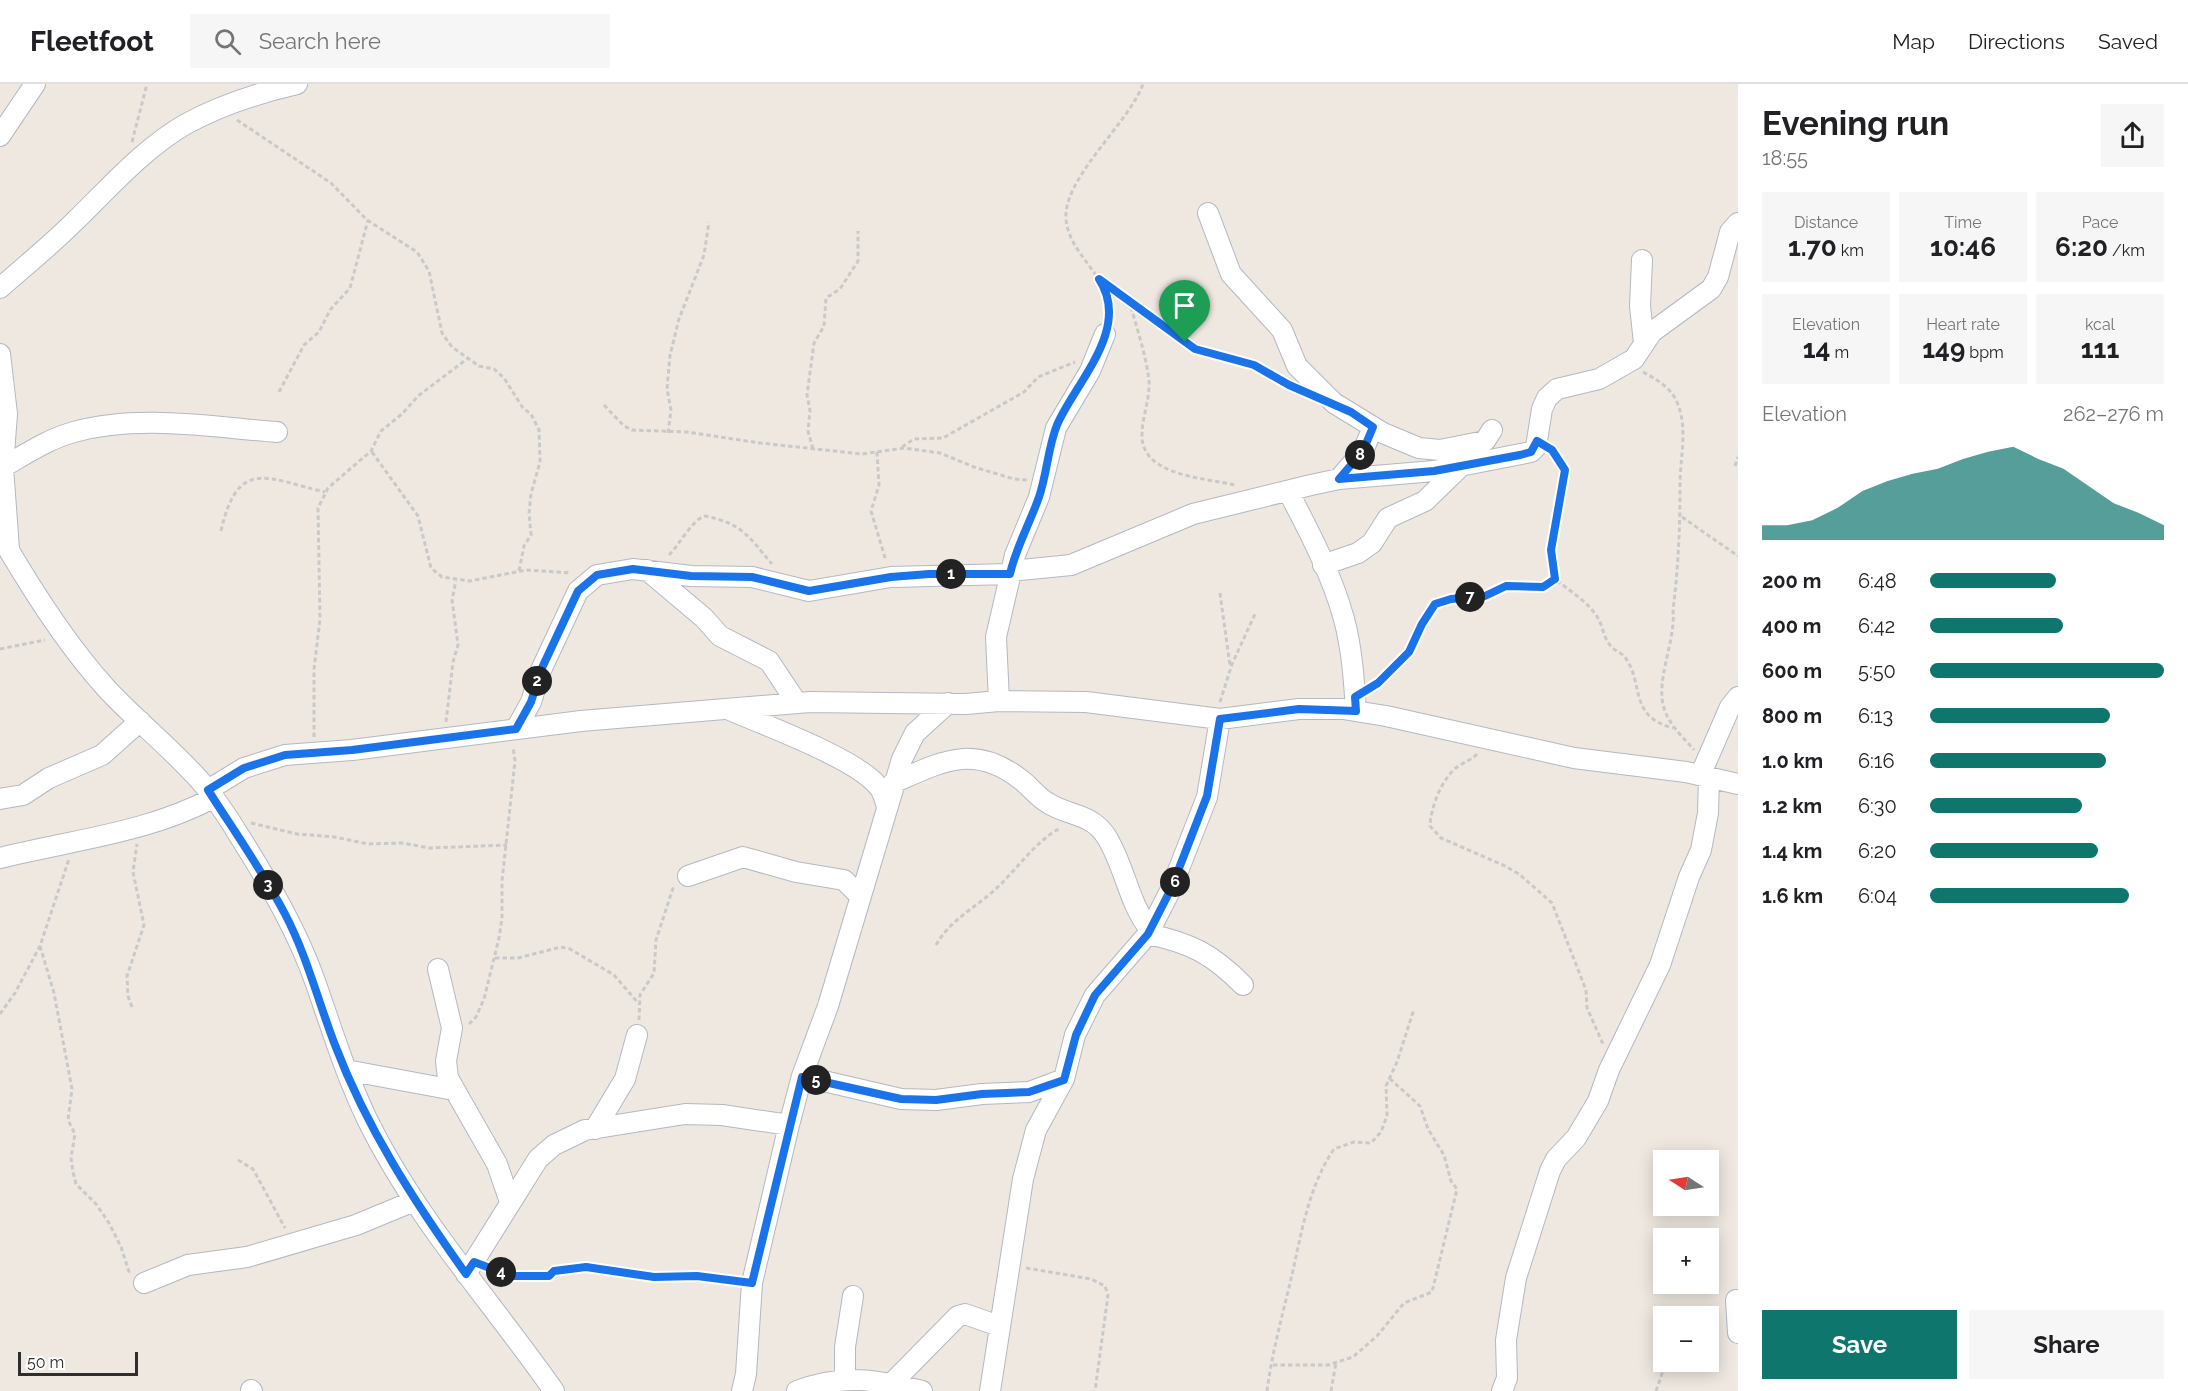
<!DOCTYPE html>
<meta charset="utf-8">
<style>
body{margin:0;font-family:Raleway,sans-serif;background:#f6f6f6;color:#202124;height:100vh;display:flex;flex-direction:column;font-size:22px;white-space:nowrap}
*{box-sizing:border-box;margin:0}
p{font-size:20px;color:#757577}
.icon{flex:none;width:33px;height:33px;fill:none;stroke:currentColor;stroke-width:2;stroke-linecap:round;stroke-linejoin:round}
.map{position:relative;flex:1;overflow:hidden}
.details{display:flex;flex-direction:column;background:#fff;width:450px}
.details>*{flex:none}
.needle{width:39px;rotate:282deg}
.buttons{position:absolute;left:1653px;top:1066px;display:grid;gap:12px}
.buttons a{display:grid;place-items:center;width:66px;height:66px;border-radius:0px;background:#fff;box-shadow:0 3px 15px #0003;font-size:30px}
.scale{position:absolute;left:18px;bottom:15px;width:120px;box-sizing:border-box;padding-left:6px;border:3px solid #2e2e2e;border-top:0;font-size:16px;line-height:21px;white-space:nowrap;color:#2e2e2e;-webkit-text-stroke:4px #fff;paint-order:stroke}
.pin{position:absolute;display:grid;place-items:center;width:51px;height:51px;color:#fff;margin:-62px -26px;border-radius:50% 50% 50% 0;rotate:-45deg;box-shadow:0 0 6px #0007}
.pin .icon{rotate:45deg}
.km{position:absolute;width:30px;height:30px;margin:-15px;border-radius:50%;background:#222;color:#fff;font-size:16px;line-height:30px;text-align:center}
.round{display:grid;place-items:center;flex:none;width:63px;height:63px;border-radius:0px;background:#f6f6f6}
.overview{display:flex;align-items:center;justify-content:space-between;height:102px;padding:0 24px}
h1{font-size:33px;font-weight:700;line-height:45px}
.metrics{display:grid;grid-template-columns:repeat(3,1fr);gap:9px;height:102px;padding:6px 24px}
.metrics div{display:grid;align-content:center;border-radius:0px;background:#f6f6f6;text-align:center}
.metrics b{font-size:26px;font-weight:700}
.metrics small{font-size:16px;font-weight:400}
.metrics p{font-size:16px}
.chart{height:168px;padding:12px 24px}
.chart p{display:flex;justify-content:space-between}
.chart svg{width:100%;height:108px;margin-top:6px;fill:#0f766e;opacity:.7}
.primary-button{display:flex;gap:12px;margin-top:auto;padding:12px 24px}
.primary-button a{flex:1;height:69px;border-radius:0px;background:#0f766e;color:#fff;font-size:24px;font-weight:700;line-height:69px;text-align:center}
.primary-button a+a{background:#f6f6f6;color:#202124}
ul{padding:0 24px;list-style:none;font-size:20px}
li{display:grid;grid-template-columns:96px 72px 1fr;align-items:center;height:45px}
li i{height:15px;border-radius:8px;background:#0f766e}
header{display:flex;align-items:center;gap:36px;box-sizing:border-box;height:84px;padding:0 30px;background:#fff;border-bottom:2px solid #e0e0e0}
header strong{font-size:28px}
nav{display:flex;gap:33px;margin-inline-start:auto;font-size:21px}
.search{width:420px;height:54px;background:#f6f6f6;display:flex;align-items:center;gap:15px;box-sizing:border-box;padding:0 21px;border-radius:0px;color:#757577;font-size:22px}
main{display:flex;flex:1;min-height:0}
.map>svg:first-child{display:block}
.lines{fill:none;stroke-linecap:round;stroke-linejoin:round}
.minor-casing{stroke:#b4b8c1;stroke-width:22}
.path{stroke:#c9c9c9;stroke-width:3;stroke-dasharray:4.5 3;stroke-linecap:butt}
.minor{stroke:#fff;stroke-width:20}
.route-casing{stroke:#fff;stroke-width:12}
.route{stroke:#1a73e8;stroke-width:8}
</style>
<header>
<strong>Fleetfoot</strong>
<div class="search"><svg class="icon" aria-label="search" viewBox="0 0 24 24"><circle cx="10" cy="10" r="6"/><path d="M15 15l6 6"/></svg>Search here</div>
<nav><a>Map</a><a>Directions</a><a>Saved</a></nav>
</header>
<main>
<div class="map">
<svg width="1738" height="1307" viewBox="0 0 1738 1307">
<rect width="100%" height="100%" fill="#efe8e1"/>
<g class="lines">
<defs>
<path id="minor" d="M 0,52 L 35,0
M 1208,129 L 1231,190 L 1282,246 L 1297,282 L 1334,319 L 1383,349 L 1419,364 L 1440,366 L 1485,357 L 1492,346
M 1642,176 L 1640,222 L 1644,259
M 0,204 C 25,182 51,161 75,137 C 109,104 144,64 186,40 C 221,21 258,9 297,0
M 0,270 L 7,330 L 3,383 L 9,465
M 3,383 C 26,370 48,355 74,348 C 138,330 211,343 277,348
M 1339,395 L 1363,367 L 1373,343
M 1288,407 C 1309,447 1332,491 1344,535 C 1352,565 1354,596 1356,627
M 0,451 C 30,503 65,559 106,604 C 137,638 180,671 208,706 C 219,720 231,738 240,753 C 269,799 298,848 316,900 C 332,946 346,991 367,1035 C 416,1135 491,1217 554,1307
M 1323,481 L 1358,469 L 1372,459 L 1388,434 L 1425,417 L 1462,381
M 647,486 L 704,534 L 720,552 L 769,577 L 797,619
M 1011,487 L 1071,481 L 1193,430 L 1311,401 L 1339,395 L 1434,387 L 1531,368 L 1536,363 L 1542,325 L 1547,314 L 1557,305 L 1599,295 L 1634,275 L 1652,248 L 1711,205 L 1718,193 L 1730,148 L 1738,139
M 999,617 L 996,553 L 1015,471 L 1039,413 L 1056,344 L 1090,287 L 1105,250
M 730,626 C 766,642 855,674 878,702 C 883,707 885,716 887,723
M 516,645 L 531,618 L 541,586 L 578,507 L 597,491 L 633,485 L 691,492 L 752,493 L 809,507 L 891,493 L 1010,490
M 1703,685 L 1730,623 L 1738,613
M 893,699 C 941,678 973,659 1020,695 C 1030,702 1037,713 1048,719 C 1068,732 1091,729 1106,752 C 1125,782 1128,818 1150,846
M 208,706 L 244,684 L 285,671 L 352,666 L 581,637 L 810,618 L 966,620 L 999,617 L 1086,618 L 1220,635 L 1299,625 L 1343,625 L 1386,632 L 1574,674 L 1686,688 L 1738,700
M 0,715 L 23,711 L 49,694 L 102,671 L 140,637
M 0,774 C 72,756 147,749 213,714
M 688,792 L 743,773 L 796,788 L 844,796 L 860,812
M 1148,850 C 1191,859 1212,870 1243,901
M 438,885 L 452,944 L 446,977 L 448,994 L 497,1080 L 510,1118
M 346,986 L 454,1006
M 802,992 L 901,1015 L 936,1016 L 982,1010 L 1029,1008 L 1064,995
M 595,1045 L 625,995 L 637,951
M 466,1190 L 538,1075 L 554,1061 L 585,1046 L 685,1030 L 722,1031 L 789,1041
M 144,1199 L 188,1181 L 247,1173 L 356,1141 L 414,1117
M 1736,1216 L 1738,1249
M 845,1296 L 845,1263 L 853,1212
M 892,1299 L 958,1232 L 965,1230 L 999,1242
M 251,1306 L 252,1307
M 742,1307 L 746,1290 L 752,1199 L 789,1041 L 802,992 L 828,922 L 902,675 L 915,649 L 948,619
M 797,1307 C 843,1290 876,1295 922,1307
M 990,1307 L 1023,1095 L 1036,1046 L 1064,995 L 1075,951 L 1095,911 L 1148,850 L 1171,805 L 1207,713 L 1220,635
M 1502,1307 L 1507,1294 L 1506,1256 L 1516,1194 L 1550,1087 L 1556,1075 L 1576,1054 L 1598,1017 L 1609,986 L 1660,881 L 1689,793 L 1701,766 L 1708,729 L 1709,693"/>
</defs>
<use href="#minor" class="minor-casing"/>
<path class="path" d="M 237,36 L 331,99 L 367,136 L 417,168 L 429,187 L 442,249 L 452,263 L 479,282 L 494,285 L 504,294 L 523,324 L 531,330 L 539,346 L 540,378 L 531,410 L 529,429 L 531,451 L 524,462 L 519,487
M 132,58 L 147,0
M 1102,197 L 1195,265 L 1254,281 L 1291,302
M 1129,216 C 1136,242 1146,270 1149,297 C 1150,316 1142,333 1142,351 C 1141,392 1206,394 1235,401
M 1108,234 C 1114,193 1069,173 1066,135 C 1063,94 1129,39 1143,0
M 1643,288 C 1656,295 1668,302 1675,314 C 1690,343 1679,375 1680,406 C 1680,446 1678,486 1673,526 C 1676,557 1655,597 1664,624 C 1669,641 1683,653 1694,666
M 279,308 L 304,261 L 319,248 L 330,226 L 350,204 L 368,136
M 604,321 L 624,342 L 632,346 L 687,348 L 760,359 L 862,370 L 904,364 L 940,369 L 974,383 L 1014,395 L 1027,396
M 668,349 L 671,326 L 667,305 L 670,271 L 679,235 L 704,171 L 709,138
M 902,363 L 914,355 L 943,354 L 1024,308 L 1038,293 L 1075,278
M 813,365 L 808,347 L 810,326 L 807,311 L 814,259 L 824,242 L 826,214 L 840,205 L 858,177 L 858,147
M 372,368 L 418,432 L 431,484 L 442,493 L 470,497 L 526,486 L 571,489
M 877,368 L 879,401 L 871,427 L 886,477
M 1553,368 L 1565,386 L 1566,394 L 1551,466 L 1555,495 C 1570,507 1590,519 1599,536 C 1603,544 1604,554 1610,561 C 1613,566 1620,568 1624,572 C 1645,598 1627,632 1673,644
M 1735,382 L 1738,373
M 1682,433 L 1738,472
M 221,447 C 238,372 268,395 325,408
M 669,471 C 679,461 693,435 705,432 C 743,440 748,452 772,480
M 1220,509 L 1230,582
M 0,565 L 45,556
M 1372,602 L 1395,583 L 1409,568 L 1422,540 L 1435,521 L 1451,515 L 1485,512 L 1506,503 L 1543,503 L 1554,496
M 1220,618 L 1232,580 L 1256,528
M 446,638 L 453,578 L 458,561 L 452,516 L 456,497
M 314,653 L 314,585 L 320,535 L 318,424 L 328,404 L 371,367 L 381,347 L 402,330 L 418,312 L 467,275
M 1477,670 C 1472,676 1464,678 1457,683 C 1441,696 1431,723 1430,742 L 1441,754 L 1503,781 L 1519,790 L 1552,819 L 1586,906 L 1587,924 L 1603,960
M 251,739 L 297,750 L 335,753 L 368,760 L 402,759 L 430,764 L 507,761
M 936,861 C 949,838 971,826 990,810 C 1015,789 1032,760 1060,744
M 40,862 L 54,909 L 72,1005 L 68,1036 L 75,1050 L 71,1074 L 73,1088 L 76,1100 L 96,1120 L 109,1139 L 121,1163 L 130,1191
M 495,874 L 518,874 L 561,863 L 570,865 L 614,891 L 639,920
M 132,923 L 128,912 L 127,892 L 144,841 L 133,788 L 137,760
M 0,930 L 15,909 L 40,862 L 69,775
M 639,936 L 640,911 L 654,889 L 656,856 L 674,801
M 469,940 L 476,933 L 484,915 L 499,854 L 502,834 L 502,797 L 515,677 L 513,663
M 238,1076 L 253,1085 L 285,1144
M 489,1184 L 511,1192 L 530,1193 L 587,1183 L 654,1193 L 735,1196
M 1026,1184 L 1091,1195 L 1105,1202 L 1108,1211 L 1095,1307
M 1273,1281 L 1328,1281 L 1353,1273 L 1377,1252 L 1404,1219 L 1432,1208 L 1457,1105 L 1451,1097 L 1444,1071 L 1428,1045 L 1420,1022 L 1389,994
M 1267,1307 C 1272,1269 1282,1233 1291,1195 C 1301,1152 1308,1103 1334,1065 L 1354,1058 L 1371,1059 L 1381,1048 L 1387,1032 L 1386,1002 L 1397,978 L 1414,925
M 1331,1307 L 1336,1279
M 1656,1307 L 1666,1278"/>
<use href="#minor" class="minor"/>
</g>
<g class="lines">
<defs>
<path id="route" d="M 1099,195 L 1195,265 L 1254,281 L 1289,301 L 1351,328 L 1373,343 L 1363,367 L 1339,395 L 1434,387 L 1520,371 L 1531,368 L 1537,357 L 1552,366 L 1565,386 L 1551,466 L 1555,495 L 1543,503 L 1506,502 L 1485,512 L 1451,515 L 1435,520 L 1422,540 L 1409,568 L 1378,599 L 1355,613 L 1356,627 L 1299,625 L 1220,635 L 1207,712 L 1171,805 L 1148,850 L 1095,911 L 1076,951 L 1064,996 L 1029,1008 L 982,1010 L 936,1016 L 901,1015 L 802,993 L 752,1199 L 697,1192 L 654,1193 L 586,1183 L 554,1187 L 549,1192 L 511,1192 L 474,1178 L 466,1190 C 414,1117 367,1045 335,961 C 318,917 307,872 285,830 C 262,786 234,747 208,706 L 244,684 L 285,671 L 352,666 L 516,645 L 531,618 L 541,586 L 578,507 L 597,491 L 633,485 L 691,492 L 752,493 L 809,507 L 891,493 L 929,490 L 1010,490 C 1016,463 1030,439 1039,413 C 1047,390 1048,363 1057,341 C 1075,299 1132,245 1099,195 Z"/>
</defs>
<use href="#route" class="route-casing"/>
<use href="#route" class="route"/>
</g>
</svg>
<div class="buttons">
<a><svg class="needle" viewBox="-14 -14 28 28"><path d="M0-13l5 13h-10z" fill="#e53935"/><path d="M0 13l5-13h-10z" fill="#757577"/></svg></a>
<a>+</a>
<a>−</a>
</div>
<div class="scale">50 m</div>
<div class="pin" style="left:1185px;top:258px;background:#1e9e55"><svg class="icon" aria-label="arrive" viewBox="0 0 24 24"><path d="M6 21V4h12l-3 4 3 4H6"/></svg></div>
<b class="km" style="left:951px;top:490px">1</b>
<b class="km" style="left:537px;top:597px">2</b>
<b class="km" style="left:268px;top:801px">3</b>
<b class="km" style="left:501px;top:1188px">4</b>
<b class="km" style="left:816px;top:996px">5</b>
<b class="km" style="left:1175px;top:798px">6</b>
<b class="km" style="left:1470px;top:513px">7</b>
<b class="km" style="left:1360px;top:371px">8</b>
</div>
<section class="details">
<div class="overview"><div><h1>Evening run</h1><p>18:55</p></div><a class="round"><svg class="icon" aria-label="share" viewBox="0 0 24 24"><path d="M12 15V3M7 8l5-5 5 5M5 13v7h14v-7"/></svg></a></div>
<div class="metrics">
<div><p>Distance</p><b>1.70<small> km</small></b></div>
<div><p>Time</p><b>10:46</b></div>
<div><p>Pace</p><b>6:20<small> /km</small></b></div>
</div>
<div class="metrics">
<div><p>Elevation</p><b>14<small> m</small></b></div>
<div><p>Heart rate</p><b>149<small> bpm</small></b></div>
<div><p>kcal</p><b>111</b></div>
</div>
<div class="chart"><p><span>Elevation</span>262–276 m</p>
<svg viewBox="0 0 160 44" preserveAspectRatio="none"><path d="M0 44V38L10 38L20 36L30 31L40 24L50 20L60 17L70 15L80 11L90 8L100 6L110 11L120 15L130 22L140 29L150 33L160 38V44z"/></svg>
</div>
<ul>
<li><b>200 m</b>6:48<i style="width:54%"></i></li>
<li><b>400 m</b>6:42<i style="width:57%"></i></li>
<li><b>600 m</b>5:50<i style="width:100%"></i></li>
<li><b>800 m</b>6:13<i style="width:77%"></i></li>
<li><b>1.0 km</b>6:16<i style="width:75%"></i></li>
<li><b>1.2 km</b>6:30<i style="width:65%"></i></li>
<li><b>1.4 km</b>6:20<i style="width:72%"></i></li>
<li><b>1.6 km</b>6:04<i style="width:85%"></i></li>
</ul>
<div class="primary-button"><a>Save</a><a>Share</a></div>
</section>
</main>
